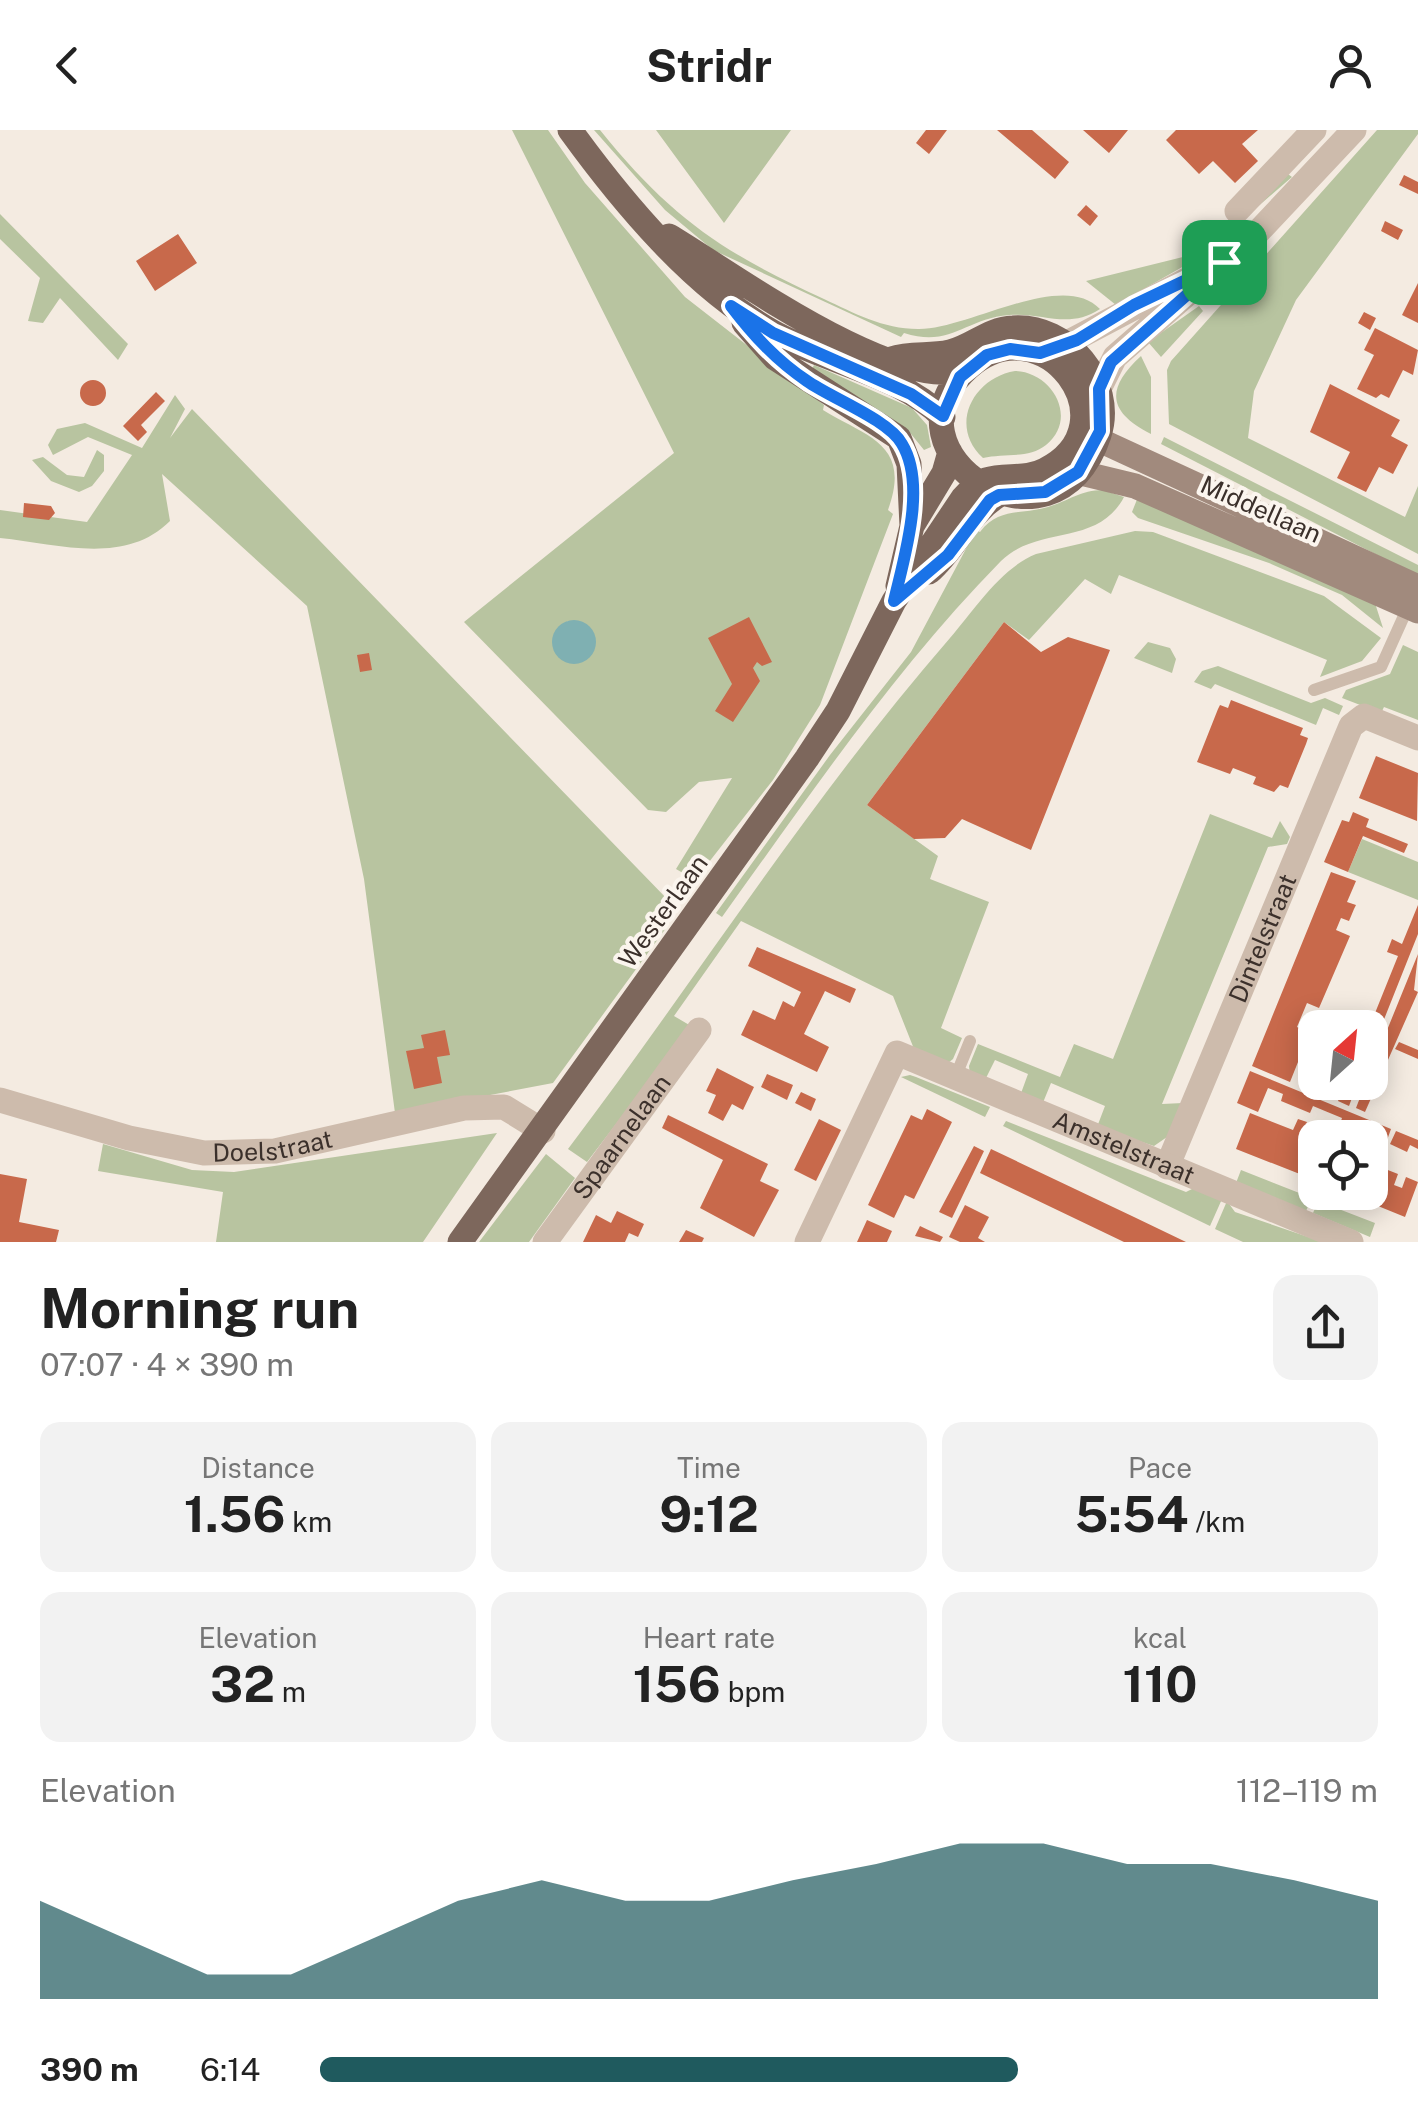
<!DOCTYPE html>
<meta charset="utf-8">
<style>
body{margin:0;font-family:"Public Sans",sans-serif;background:#f2f2f2;color:#222;height:100vh;display:flex;flex-direction:column;font-size:38px;white-space:nowrap}
*{box-sizing:border-box;margin:0}
p{font-size:32px;color:#767676}
.icon{flex:none;width:55px;height:55px;fill:none;stroke:currentColor;stroke-width:2;stroke-linecap:round;stroke-linejoin:round}
.map{position:relative;height:1112px;overflow:hidden}
.panel{display:flex;flex-direction:column;background:#fff;flex:1}
.panel>*{flex:none}
.needle{width:65px;rotate:27deg}
.fabs{position:absolute;left:1298px;top:880px;display:grid;gap:20px}
.fabs a{display:grid;place-items:center;width:90px;height:90px;border-radius:20px;background:#fff;box-shadow:0 5px 25px #0003;font-size:50px}
.pin{position:absolute;display:grid;place-items:center;width:85px;height:85px;color:#fff;margin:-42px;border-radius:20px;box-shadow:0 5px 15px #0006}
.round{display:grid;place-items:center;flex:none;width:105px;height:105px;border-radius:20px;background:#f2f2f2}
.overview{display:flex;align-items:center;justify-content:space-between;height:170px;padding:0 40px}
h1{font-size:55px;font-weight:700;line-height:75px}
.figures{display:grid;grid-template-columns:repeat(3,1fr);gap:15px;height:170px;padding:10px 40px}
.figures div{display:grid;align-content:center;border-radius:20px;background:#f2f2f2;text-align:center}
.figures b{font-size:50px;font-weight:700}
.figures small{font-size:28px;font-weight:400}
.figures p{font-size:28px}
.chart{height:280px;padding:20px 40px}
.chart p{display:flex;justify-content:space-between}
.chart svg{width:100%;height:180px;margin-top:10px;fill:#1f5a5e;opacity:.7}
ul{padding:0 40px;list-style:none;font-size:32px}
li{display:grid;grid-template-columns:160px 120px 1fr;align-items:center;height:75px}
li i{height:25px;border-radius:12px;background:#1f5a5e}
header{display:flex;justify-content:space-between;align-items:center;height:130px;padding:0 40px;background:#fff;font-size:45px;font-weight:700}
.map>svg:first-child{display:block}
.green{fill:#b8c4a0;fill-rule:evenodd}
.water{fill:#7fb0b2}
.building{fill:#c8694b}
.lines{fill:none;stroke-linecap:round;stroke-linejoin:round}
.service{stroke:#cdbbac;stroke-width:12}
.minor{stroke:#cdbbac;stroke-width:25}
.tertiary{stroke:#cdbbac;stroke-width:25}
.secondary{stroke:#a18a7d;stroke-width:25}
.primary{stroke:#7d675c;stroke-width:25}
.route-casing{stroke:#fff;stroke-width:20}
.route{stroke:#1a73e8;stroke-width:12}
.labels{text-anchor:middle;stroke-width:8;stroke-linejoin:round;paint-order:stroke}
.street-label{font-size:25px;fill:#3b302b;stroke:#fbf5ee}
</style>
<header><svg class="icon" aria-label="back" viewBox="0 0 24 24"><path d="M15 5l-7 7 7 7"/></svg>Stridr<svg class="icon" aria-label="person" viewBox="0 0 24 24"><circle cx="12" cy="8" r="4"/><path d="M4 21q1-7 8-7t8 7"/></svg></header>
<div class="map">
<svg width="1418" height="1112" viewBox="0 0 1418 1112">
<rect width="100%" height="100%" fill="#f4ebe1"/>
<path class="green" d="M 512,0 L 548,0 L 585,53 L 685,167 L 824,275 L 823,280 C 867,307 912,314 888,380 L 893,384 L 820,575 L 773,650 L 695,750 L 676,739 L 732,648 L 699,652 L 666,682 L 648,680 L 464,492 L 674,323 ZM 568,491 L 595,511 L 589,526 L 553,518 L 557,501 Z
M 594,0 L 600,0 C 671,88 722,122 824,169 C 854,183 883,199 918,199 C 968,200 1062,139 1100,179 C 1068,200 1043,182 1009,185 C 964,189 951,218 904,203 L 901,207 L 713,120 L 665,80 Z
M 656,0 L 791,0 L 724,93 Z
M 1377,0 L 1418,0 L 1418,4 L 1296,170 L 1254,261 L 1248,308 L 1405,387 L 1418,356 L 1418,424 L 1169,294 L 1167,240 L 1171,231 Z
M 1285,42 L 1292,47 L 1198,128 L 1116,175 L 1086,151 L 1195,124 L 1239,89 Z
M 0,84 L 128,214 L 118,230 L 60,168 L 43,193 L 28,191 L 40,148 L 0,109 Z
M 1199,176 L 1203,181 L 1161,227 L 1148,212 Z
M 1141,226 L 1151,247 L 1151,304 C 1108,282 1105,259 1141,226 Z
M 814,235 L 912,278 L 927,295 L 931,317 L 924,320 L 907,299 L 810,243 Z
M 1015,241 C 1052,242 1079,288 1046,315 C 1029,329 1003,323 983,328 C 948,296 973,248 1015,241 Z
M 175,265 L 185,279 L 170,308 L 192,279 L 670,772 L 669,794 L 553,953 L 395,983 L 364,749 L 307,476 L 162,344 L 170,391 C 125,436 58,414 0,408 L 0,380 L 87,392 L 132,325 L 88,307 L 53,325 L 48,315 L 57,299 L 85,293 L 142,318 Z
M 1164,307 L 1418,435 L 1418,446 L 1161,314 Z
M 97,320 L 104,325 L 104,341 L 92,356 L 79,362 L 51,351 L 32,330 L 43,327 L 67,345 L 84,347 Z
M 1103,360 L 1124,367 C 1098,417 1037,395 1001,431 C 895,539 810,665 722,787 L 716,783 L 830,625 L 911,522 L 976,400 L 980,402 C 999,377 1021,385 1048,377 C 1068,371 1081,360 1103,360 Z
M 1138,367 L 1374,470 L 1383,498 L 1342,465 L 1269,433 L 1138,388 L 1132,382 Z
M 1135,401 L 1153,402 L 1324,466 L 1381,508 L 1362,531 L 1320,547 L 1327,530 L 1119,445 L 1111,464 L 1085,449 L 1029,510 L 1004,492 L 867,675 L 938,726 L 930,749 L 989,772 L 941,898 L 962,908 L 953,929 L 943,937 L 916,924 L 893,866 L 741,791 L 674,886 L 691,896 L 587,1032 L 568,1019 C 696,850 810,669 950,508 C 974,480 1001,438 1036,424 Z
M 1148,512 L 1170,518 L 1176,529 L 1172,543 L 1134,528 Z
M 1403,515 L 1418,522 L 1418,590 L 1384,577 L 1381,583 L 1342,568 L 1346,560 L 1390,544 Z
M 1218,536 L 1311,573 L 1325,568 L 1343,576 L 1339,585 L 1323,578 L 1316,595 L 1215,554 L 1211,559 L 1194,552 L 1202,541 Z
M 1210,684 L 1272,708 L 1280,691 L 1290,707 L 1287,714 L 1268,717 L 1162,974 L 1183,973 L 1167,1007 L 1154,1016 L 1097,997 L 1105,976 L 1051,953 L 1042,975 L 1020,966 L 1028,944 L 995,930 L 984,952 L 970,946 L 969,936 L 978,914 L 1060,947 L 1074,914 L 1113,929 Z
M 1362,709 L 1418,732 L 1418,770 L 1348,742 Z
M 910,945 L 916,947 L 990,977 L 985,987 L 901,947 Z
M 1006,991 L 1186,1062 L 1194,1058 L 1222,1069 L 1210,1096 L 1003,996 Z
M 497,1003 L 423,1112 L 216,1112 L 223,1062 L 98,1041 L 103,1014 L 192,1040 L 234,1042 Z
M 546,1024 L 575,1048 L 529,1112 L 479,1112 Z
M 1241,1040 L 1312,1068 L 1306,1081 L 1236,1053 Z
M 1227,1071 L 1235,1082 L 1323,1112 L 1243,1112 L 1215,1099 Z
M 1318,1071 L 1375,1093 L 1370,1107 L 1313,1083 Z"/>
<path class="water" d="M552 512a22 22 0 1 1 44 0a22 22 0 1 1-44 0Z"/>
<path class="building" d="M 926,0 L 947,0 L 929,24 L 916,13 Z
M 997,0 L 1032,0 L 1069,32 L 1055,49 Z
M 1083,0 L 1128,0 L 1109,23 Z
M 1176,0 L 1258,0 L 1242,14 L 1258,31 L 1235,53 L 1213,31 L 1199,44 L 1166,10 Z
M 1404,45 L 1418,52 L 1418,64 L 1399,55 Z
M 1086,75 L 1098,86 L 1090,96 L 1077,85 Z
M 1385,91 L 1403,100 L 1398,110 L 1381,101 Z
M 178,104 L 197,133 L 155,161 L 136,131 Z
M 1418,153 L 1418,193 L 1402,185 Z
M 1364,182 L 1376,188 L 1370,200 L 1358,193 Z
M 1375,198 L 1418,220 L 1413,245 L 1403,240 L 1389,268 L 1381,264 L 1376,268 L 1357,259 L 1374,225 L 1364,220 Z
M80 263a13 13 0 1 1 26 0a13 13 0 1 1-26 0Z
M 1330,254 L 1400,290 L 1391,306 L 1408,315 L 1393,344 L 1379,337 L 1366,362 L 1337,348 L 1350,322 L 1310,302 Z
M 156,262 L 165,271 L 141,295 L 147,302 L 138,311 L 123,296 Z
M 24,373 L 51,376 L 55,383 L 49,390 L 23,387 Z
M 749,487 L 772,532 L 762,536 L 757,532 L 753,538 L 760,551 L 733,592 L 715,581 L 732,554 L 708,508 Z
M 1004,492 L 1041,522 L 1068,507 L 1110,520 L 1031,720 L 962,689 L 945,708 L 914,709 L 867,675 Z
M 369,523 L 372,540 L 360,542 L 357,525 Z
M 1231,570 L 1303,598 L 1300,605 L 1308,608 L 1306,614 L 1288,658 L 1280,655 L 1274,662 L 1253,654 L 1256,647 L 1233,638 L 1230,644 L 1197,632 L 1218,579 L 1220,575 L 1228,578 Z
M 1376,626 L 1418,643 L 1417,691 L 1359,668 Z
M 1353,682 L 1369,689 L 1366,697 L 1408,714 L 1404,723 L 1363,706 L 1348,742 L 1324,732 L 1342,690 L 1349,692 Z
M 1331,742 L 1356,751 L 1347,772 L 1356,775 L 1354,779 L 1349,791 L 1341,788 L 1336,800 L 1350,806 L 1319,878 L 1307,873 L 1297,897 L 1308,902 L 1302,915 L 1311,919 L 1307,930 L 1300,927 L 1290,952 L 1252,936 Z
M 1418,775 L 1418,804 L 1379,902 L 1369,898 L 1398,826 L 1387,822 L 1392,809 L 1402,814 Z
M 757,817 L 856,859 L 850,873 L 825,861 L 804,904 L 829,917 L 817,942 L 741,905 L 753,880 L 775,890 L 783,871 L 794,877 L 801,862 L 748,836 Z
M 1418,824 L 1414,860 L 1418,862 L 1365,982 L 1356,978 L 1366,952 L 1370,952 L 1370,942 Z
M 445,900 L 450,925 L 437,927 L 442,953 L 414,959 L 406,921 L 424,918 L 421,905 Z
M 1399,912 L 1418,920 L 1418,929 L 1395,919 Z
M 717,938 L 754,957 L 743,980 L 732,974 L 723,991 L 708,983 L 716,965 L 706,961 Z
M 1250,941 L 1391,999 L 1386,1013 L 1340,994 L 1342,988 L 1325,981 L 1313,976 L 1310,983 L 1281,971 L 1283,964 L 1268,958 L 1258,982 L 1237,973 Z
M 767,944 L 793,955 L 787,970 L 761,957 Z
M 1345,952 L 1358,952 L 1349,976 L 1338,971 Z
M 801,962 L 816,969 L 811,981 L 795,973 Z
M 927,979 L 952,992 L 914,1069 L 905,1065 L 894,1088 L 868,1075 L 911,985 L 922,990 Z
M 1250,983 L 1293,1000 L 1298,989 L 1307,992 L 1304,999 L 1316,1004 L 1315,1050 L 1236,1019 Z
M 668,985 L 768,1034 L 760,1051 L 779,1060 L 754,1107 L 700,1078 L 723,1030 L 662,998 Z
M 819,989 L 841,1000 L 816,1051 L 794,1040 Z
M 1396,1001 L 1418,1010 L 1418,1019 L 1410,1015 L 1407,1022 L 1390,1014 Z
M 974,1016 L 984,1021 L 952,1088 L 939,1082 Z
M 991,1019 L 1134,1087 L 1186,1112 L 1124,1112 L 980,1043 Z
M 1370,1033 L 1398,1044 L 1394,1055 L 1402,1058 L 1406,1047 L 1418,1052 L 1405,1087 L 1346,1063 L 1370,1062 Z
M 0,1044 L 27,1049 L 19,1092 L 59,1100 L 56,1112 L 0,1112 Z
M 965,1075 L 989,1087 L 978,1108 L 985,1112 L 960,1112 L 949,1107 Z
M 617,1081 L 644,1094 L 638,1107 L 629,1103 L 625,1112 L 583,1112 L 596,1085 L 611,1093 Z
M 867,1090 L 892,1101 L 887,1112 L 857,1112 Z
M 920,1096 L 943,1107 L 940,1112 L 915,1106 Z
M 686,1100 L 704,1108 L 702,1112 L 679,1112 Z"/>
<g class="lines">
<path class="service" d="M 1314,560 L 1381,537 L 1408,477
M 955,948 L 970,911"/>
<g class="minor">
<path d="M 1237,81 L 1314,0"/>
<path id="s1" d="M 0,970 L 129,1008 L 204,1023 L 275,1021 L 464,978 L 504,977 L 543,1001"/>
<path id="s2" d="M 1167,1037 L 1351,596 L 1364,586 L 1418,608"/>
<path id="s3" d="M 545,1112 L 699,900"/>
<path id="s4" d="M 807,1112 L 897,923 L 1351,1112"/>
</g>
<path class="tertiary" d="M 1065,214 L 1198,144
M 1099,259 L 1115,227 L 1258,102 L 1354,0"/>
<path class="secondary" d="M 1097,309 L 1418,457
M 1077,342 L 1135,356 L 1418,481"/>
<path class="primary" d="M 570,0 C 623,73 692,156 771,201 C 824,232 898,243 943,287
M 669,106 C 730,142 899,267 967,238
M 744,193 L 775,228 L 899,308 L 909,334 L 912,396
M 929,442 C 956,419 968,383 999,365
M 898,456 L 912,396 L 944,343 L 950,322
M 460,1112 L 807,628 L 838,581 L 894,471 L 963,368 C 970,360 977,355 986,350 C 1005,344 1026,350 1045,340 C 1136,294 1043,170 968,238 C 874,323 1055,440 1099,305 C 1116,252 1067,194 1013,198 C 988,199 972,217 950,222 C 929,227 912,222 891,229"/>
</g>
<g class="lines">
<defs>
<path id="route" d="M 1224,132 L 1111,232 L 1099,259 L 1100,301 L 1078,342 L 1045,362 L 999,365 L 990,370 L 948,425 L 894,471 C 904,428 927,355 902,314 C 889,290 831,268 807,251 C 776,230 754,206 731,176 L 773,203 L 911,264 L 943,286 L 960,247 L 987,225 L 1010,219 L 1040,223 L 1077,210 L 1134,175 Z"/>
</defs>
<use href="#route" class="route-casing"/>
<use href="#route" class="route"/>
</g>
<g class="labels">
<g class="street-label">
<text transform="translate(1261 379) rotate(24)" y="9">Middellaan</text>
<text transform="translate(663 781) rotate(-54)" y="9">Westerlaan</text>
<text dy="9" stroke="none"><textPath href="#s2" startOffset="248">Dintelstraat</textPath></text>
<text dy="9" stroke="none"><textPath href="#s3" startOffset="130">Spaarnelaan</textPath></text>
<text dy="9" stroke="none"><textPath href="#s1" startOffset="280">Doelstraat</textPath></text>
<text dy="9" stroke="none"><textPath href="#s4" startOffset="455">Amstelstraat</textPath></text>
</g>
</g>
</svg>
<div class="fabs">
<a><svg class="needle" viewBox="-14 -14 28 28"><path d="M0-13l5 13h-10z" fill="#e53935"/><path d="M0 13l5-13h-10z" fill="#767676"/></svg></a>
<a><svg class="icon" aria-label="locate" viewBox="0 0 24 24"><circle cx="12" cy="12" r="6"/><path d="M12 2v4M12 18v4M2 12h4M18 12h4"/></svg></a>
</div>
<div class="pin" style="left:1224px;top:132px;background:#1e9e55"><svg class="icon" aria-label="arrive" viewBox="0 0 24 24"><path d="M6 21V4h12l-3 4 3 4H6"/></svg></div>
</div>
<section class="panel">
<div class="overview"><div><h1>Morning run</h1><p>07:07 · 4 × 390 m</p></div><a class="round"><svg class="icon" aria-label="share" viewBox="0 0 24 24"><path d="M12 15V3M7 8l5-5 5 5M5 13v7h14v-7"/></svg></a></div>
<div class="figures">
<div><p>Distance</p><b>1.56<small> km</small></b></div>
<div><p>Time</p><b>9:12</b></div>
<div><p>Pace</p><b>5:54<small> /km</small></b></div>
</div>
<div class="figures">
<div><p>Elevation</p><b>32<small> m</small></b></div>
<div><p>Heart rate</p><b>156<small> bpm</small></b></div>
<div><p>kcal</p><b>110</b></div>
</div>
<div class="chart"><p><span>Elevation</span>112–119 m</p>
<svg viewBox="0 0 160 44" preserveAspectRatio="none"><path d="M0 44V20L10 29L20 38L30 38L40 29L50 20L60 15L70 20L80 20L90 15L100 11L110 6L120 6L130 11L140 11L150 15L160 20V44z"/></svg>
</div>
<ul>
<li><b>390 m</b>6:14<i style="width:66%"></i></li>
</ul>
</section>
